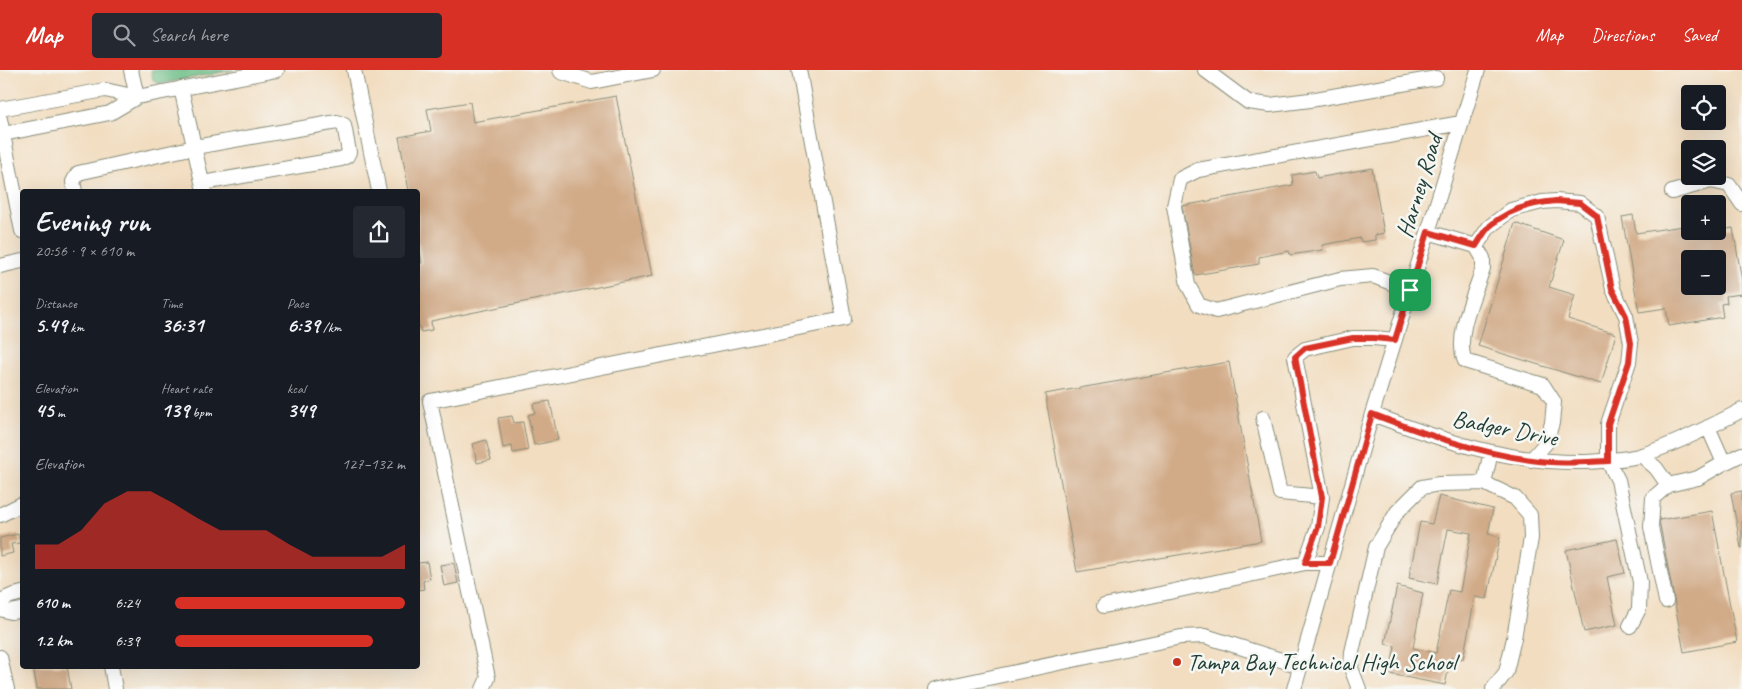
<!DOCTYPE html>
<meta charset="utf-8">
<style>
body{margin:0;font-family:Caveat,sans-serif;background:#242831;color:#f1f3f6;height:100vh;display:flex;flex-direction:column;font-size:19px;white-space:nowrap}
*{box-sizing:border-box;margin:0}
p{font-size:16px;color:#9ea1a6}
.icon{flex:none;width:28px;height:28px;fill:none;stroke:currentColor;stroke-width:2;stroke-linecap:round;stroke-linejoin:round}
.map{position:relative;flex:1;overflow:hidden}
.details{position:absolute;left:20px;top:119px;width:400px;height:480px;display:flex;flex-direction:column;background:#171b24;border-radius:5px;box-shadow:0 5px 20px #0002}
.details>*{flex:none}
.fabs{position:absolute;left:1681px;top:15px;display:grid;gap:10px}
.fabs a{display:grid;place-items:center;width:45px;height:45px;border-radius:5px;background:#171b24;box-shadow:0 5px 20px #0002;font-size:25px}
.pin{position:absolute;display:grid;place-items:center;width:42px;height:42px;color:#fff;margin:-21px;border-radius:10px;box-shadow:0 2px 8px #0006}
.round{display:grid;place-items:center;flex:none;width:52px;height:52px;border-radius:5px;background:#242831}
.overview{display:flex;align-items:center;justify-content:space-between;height:85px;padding:0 15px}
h1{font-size:28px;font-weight:600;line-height:38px}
.figures{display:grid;grid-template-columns:repeat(3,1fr);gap:8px;height:85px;padding:5px 15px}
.figures div{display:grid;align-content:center}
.figures b{font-size:21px;font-weight:600}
.figures small{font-size:14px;font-weight:400}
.figures p{font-size:14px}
.chart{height:140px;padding:10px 15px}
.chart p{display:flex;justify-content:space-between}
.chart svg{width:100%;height:90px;margin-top:5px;fill:#d93025;opacity:.7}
ul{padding:0 15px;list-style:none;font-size:16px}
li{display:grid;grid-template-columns:80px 60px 1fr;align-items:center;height:38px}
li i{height:12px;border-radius:6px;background:#d93025}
header{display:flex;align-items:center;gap:30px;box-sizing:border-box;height:70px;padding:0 25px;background:#d93025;color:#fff}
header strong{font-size:24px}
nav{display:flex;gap:28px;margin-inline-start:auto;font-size:18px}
.search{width:350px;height:45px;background:#242831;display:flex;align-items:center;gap:12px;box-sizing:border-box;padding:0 18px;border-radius:5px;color:#9ea1a6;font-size:19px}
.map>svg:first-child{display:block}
.forest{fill:#70bf89;stroke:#487e5e}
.building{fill:#d1aa87;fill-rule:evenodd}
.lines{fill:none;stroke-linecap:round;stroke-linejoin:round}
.minor-casing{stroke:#888d7a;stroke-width:16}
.minor{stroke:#fff;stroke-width:14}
.route-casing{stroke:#fff;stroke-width:10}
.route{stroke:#d93025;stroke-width:6}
.poi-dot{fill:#c8321e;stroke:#f6f6f2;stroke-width:2}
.labels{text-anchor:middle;stroke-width:5;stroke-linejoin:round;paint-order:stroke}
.street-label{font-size:24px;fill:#1f3d34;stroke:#f6f6f2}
.poi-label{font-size:24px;fill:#1f3d34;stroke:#f6f6f2;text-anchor:start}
</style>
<header>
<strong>Map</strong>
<div class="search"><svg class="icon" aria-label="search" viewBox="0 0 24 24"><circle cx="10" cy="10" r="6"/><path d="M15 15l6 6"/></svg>Search here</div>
<nav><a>Map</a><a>Directions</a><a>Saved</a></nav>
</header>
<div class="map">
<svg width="1742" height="619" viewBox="0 0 1742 619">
<rect width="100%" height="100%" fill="#f6f6f2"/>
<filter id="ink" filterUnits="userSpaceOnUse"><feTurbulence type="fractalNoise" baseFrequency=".02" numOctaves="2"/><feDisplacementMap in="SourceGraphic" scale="10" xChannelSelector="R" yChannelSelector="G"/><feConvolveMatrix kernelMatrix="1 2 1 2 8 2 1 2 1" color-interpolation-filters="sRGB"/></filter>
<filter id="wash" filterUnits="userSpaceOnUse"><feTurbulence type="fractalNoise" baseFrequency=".0096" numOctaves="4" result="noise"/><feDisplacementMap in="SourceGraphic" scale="20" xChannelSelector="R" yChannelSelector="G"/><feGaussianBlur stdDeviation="1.12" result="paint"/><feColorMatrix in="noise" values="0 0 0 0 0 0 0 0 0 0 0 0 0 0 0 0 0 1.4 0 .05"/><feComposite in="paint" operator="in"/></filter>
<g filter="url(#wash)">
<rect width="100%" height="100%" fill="#f2ddc0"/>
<path class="forest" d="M 151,0 L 234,0 L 160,14 L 153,10 Z"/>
<g id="blocks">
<path class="building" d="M 616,26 L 652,206 L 431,251 L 432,260 L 421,262 L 419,255 L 418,255 L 418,194 L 422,193 L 418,170 L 418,121 L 409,121 L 399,67 L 431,61 L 427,39 L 470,32 L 473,52 Z
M 1372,98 L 1384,163 L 1375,165 L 1375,170 L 1361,172 L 1360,168 L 1322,175 L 1323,180 L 1290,185 L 1289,181 L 1259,187 L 1259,194 L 1195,205 L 1182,136 L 1293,115 L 1292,105 L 1315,101 L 1317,108 Z
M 1633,145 L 1636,163 L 1690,155 L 1690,161 L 1703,161 L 1703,163 L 1733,158 L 1742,211 L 1742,224 L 1726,226 L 1727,233 L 1721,234 L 1723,247 L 1669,256 L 1666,238 L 1639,242 L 1622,147 ZM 1690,189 L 1718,189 L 1718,216 L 1690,216 Z
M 1515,153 L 1564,170 L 1549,217 L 1575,225 L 1568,249 L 1616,264 L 1601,314 L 1478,276 Z
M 1229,292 L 1261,471 L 1077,502 L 1045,324 Z
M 550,331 L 558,370 L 534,375 L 528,345 L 535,343 L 533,334 Z
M 512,346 L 514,353 L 523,352 L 528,380 L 513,383 L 512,376 L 503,378 L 498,348 Z
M 486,370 L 491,390 L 477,393 L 473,374 Z
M 1742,421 L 1742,478 L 1741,478 L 1731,423 Z
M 1439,426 L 1493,439 L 1488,464 L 1500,467 L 1487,529 L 1475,527 L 1463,589 L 1451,587 L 1445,615 L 1390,604 L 1395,576 L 1385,574 L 1397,516 L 1423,523 L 1413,578 L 1436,583 L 1449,520 L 1460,522 L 1471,463 L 1448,459 L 1437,514 L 1409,508 L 1420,452 L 1432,454 Z
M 1712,441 L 1737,572 L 1684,582 L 1659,450 Z
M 18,464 L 20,473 L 11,474 L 13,483 L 0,486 L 0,468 Z
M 1617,469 L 1625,503 L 1607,507 L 1617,555 L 1584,562 L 1566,480 Z
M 427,492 L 430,509 L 423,511 L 424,519 L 418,520 L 418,493 Z
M 454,493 L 458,513 L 444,516 L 440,495 Z
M 33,596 L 67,596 L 71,619 L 37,619 Z"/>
</g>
</g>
<g filter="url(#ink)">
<use href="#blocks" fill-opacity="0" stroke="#888d7a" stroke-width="1"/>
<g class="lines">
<defs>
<path id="minor" d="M 131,0 L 137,27
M 354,0 L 379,121
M 560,0 L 561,2 L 592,12 L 653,0
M 1205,0 L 1248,32 L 1270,35 L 1310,30 L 1436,8
M 181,18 L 204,121
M 0,39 L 105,20 L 137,27
M 0,49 L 22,161
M 3,64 L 110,43 L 137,27 L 277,0
M 75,121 L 73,112 L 78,103 L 195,77 L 337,52 L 344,55 L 349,82 L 347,86 L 341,89 L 203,113
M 1672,122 L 1711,111 L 1729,115 L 1742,134
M 1428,162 L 1476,176 L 1483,188 L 1483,198 C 1475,224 1454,266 1465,291 L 1543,315 L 1554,332 L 1552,353 L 1546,373 L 1531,390
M 1476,176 L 1489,157 L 1511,140 L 1542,132 L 1556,131 L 1580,133 L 1597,146 L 1613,219 L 1626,246 L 1631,273 L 1629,292 L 1608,354 L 1608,391 L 1618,410 L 1640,512 L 1639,539 L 1630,556
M 0,196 L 22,191
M 1410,220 L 1373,206 L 1340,209 L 1216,241 L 1199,235 L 1188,215 L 1174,136 L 1180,109 L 1198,100 L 1461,53
M 1372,344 C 1441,370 1511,394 1585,392 C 1604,391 1624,390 1642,385 C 1676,374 1710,357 1742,340
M 1263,348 L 1280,423 L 1322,427
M 1641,385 L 1656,398 L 1668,415 L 1653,428 L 1651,457 L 1666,531
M 1724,393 L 1742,384
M 1484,413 L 1491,382
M 1668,415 L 1698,408 L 1724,393 L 1708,357
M 0,445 L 22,434
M 1330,493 L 1305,493 L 1318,457 L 1322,427 L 1295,287 L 1305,279 L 1353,268 L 1373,268 L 1395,270
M 0,531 L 11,526 L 22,523
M 1104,536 L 1305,493
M 0,539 L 11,542 L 22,540
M 0,587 L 7,619
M 111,596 L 115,619
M 483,619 L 488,608 L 430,331 L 844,249 L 799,0
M 936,619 L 1181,567 L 1205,566 L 1300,596
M 1294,619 L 1372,344 L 1478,0
M 1359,619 L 1351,598 L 1352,582 L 1376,477 L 1397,442 L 1422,417 L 1439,414 L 1484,413 L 1515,428 L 1530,445 L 1531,468 L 1514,568 L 1506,602 L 1493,619"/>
</defs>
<use href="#minor" class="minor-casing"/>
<use href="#minor" class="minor"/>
</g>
</g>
<g class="lines" filter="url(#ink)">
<defs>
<path id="route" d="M 1556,131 L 1580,133 L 1597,146 L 1612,219 L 1626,246 L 1631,273 L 1629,292 L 1608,354 L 1608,391 C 1583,392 1557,394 1531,390 C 1478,383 1422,363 1372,344 L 1330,493 L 1305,493 L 1318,457 L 1322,427 L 1295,287 L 1305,278 L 1353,268 L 1373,268 L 1395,270 L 1428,162 L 1476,176 C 1480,170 1484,162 1490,156 C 1508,139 1532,133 1556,131 Z"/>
</defs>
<use href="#route" class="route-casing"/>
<use href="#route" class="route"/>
</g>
<circle class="poi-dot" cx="1177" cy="592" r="5"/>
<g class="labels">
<g class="street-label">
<text transform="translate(1419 116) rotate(-73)" y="8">Harney Road</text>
<text transform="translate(1505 358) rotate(11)" y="8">Badger Drive</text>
</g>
<g class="poi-label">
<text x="1187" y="600">Tampa Bay Technical High School</text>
</g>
</g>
</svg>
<div class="fabs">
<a><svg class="icon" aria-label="locate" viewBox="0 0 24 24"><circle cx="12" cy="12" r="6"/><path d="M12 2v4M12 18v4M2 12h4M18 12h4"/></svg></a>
<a><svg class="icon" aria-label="layers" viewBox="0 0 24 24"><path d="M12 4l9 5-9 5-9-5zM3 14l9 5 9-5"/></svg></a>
<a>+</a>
<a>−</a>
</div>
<div class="pin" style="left:1410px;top:220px;background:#1e9e55"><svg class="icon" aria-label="arrive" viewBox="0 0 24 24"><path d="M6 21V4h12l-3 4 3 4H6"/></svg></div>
<section class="details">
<div class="overview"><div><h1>Evening run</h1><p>20:56 · 9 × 610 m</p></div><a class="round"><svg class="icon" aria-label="share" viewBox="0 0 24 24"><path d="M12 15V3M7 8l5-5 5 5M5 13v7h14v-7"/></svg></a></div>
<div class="figures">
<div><p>Distance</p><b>5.49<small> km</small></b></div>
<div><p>Time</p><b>36:31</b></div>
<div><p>Pace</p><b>6:39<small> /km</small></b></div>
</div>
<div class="figures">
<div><p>Elevation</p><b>45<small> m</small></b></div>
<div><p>Heart rate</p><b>139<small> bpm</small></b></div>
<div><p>kcal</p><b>349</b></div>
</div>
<div class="chart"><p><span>Elevation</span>127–132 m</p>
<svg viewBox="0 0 160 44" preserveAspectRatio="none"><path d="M0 44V32L10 32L20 25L30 12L40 6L50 6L60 12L70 19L80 25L90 25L100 25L110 32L120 38L130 38L140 38L150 38L160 32V44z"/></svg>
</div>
<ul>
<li><b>610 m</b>6:24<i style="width:100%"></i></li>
<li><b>1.2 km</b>6:39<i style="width:86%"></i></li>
</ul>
</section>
</div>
